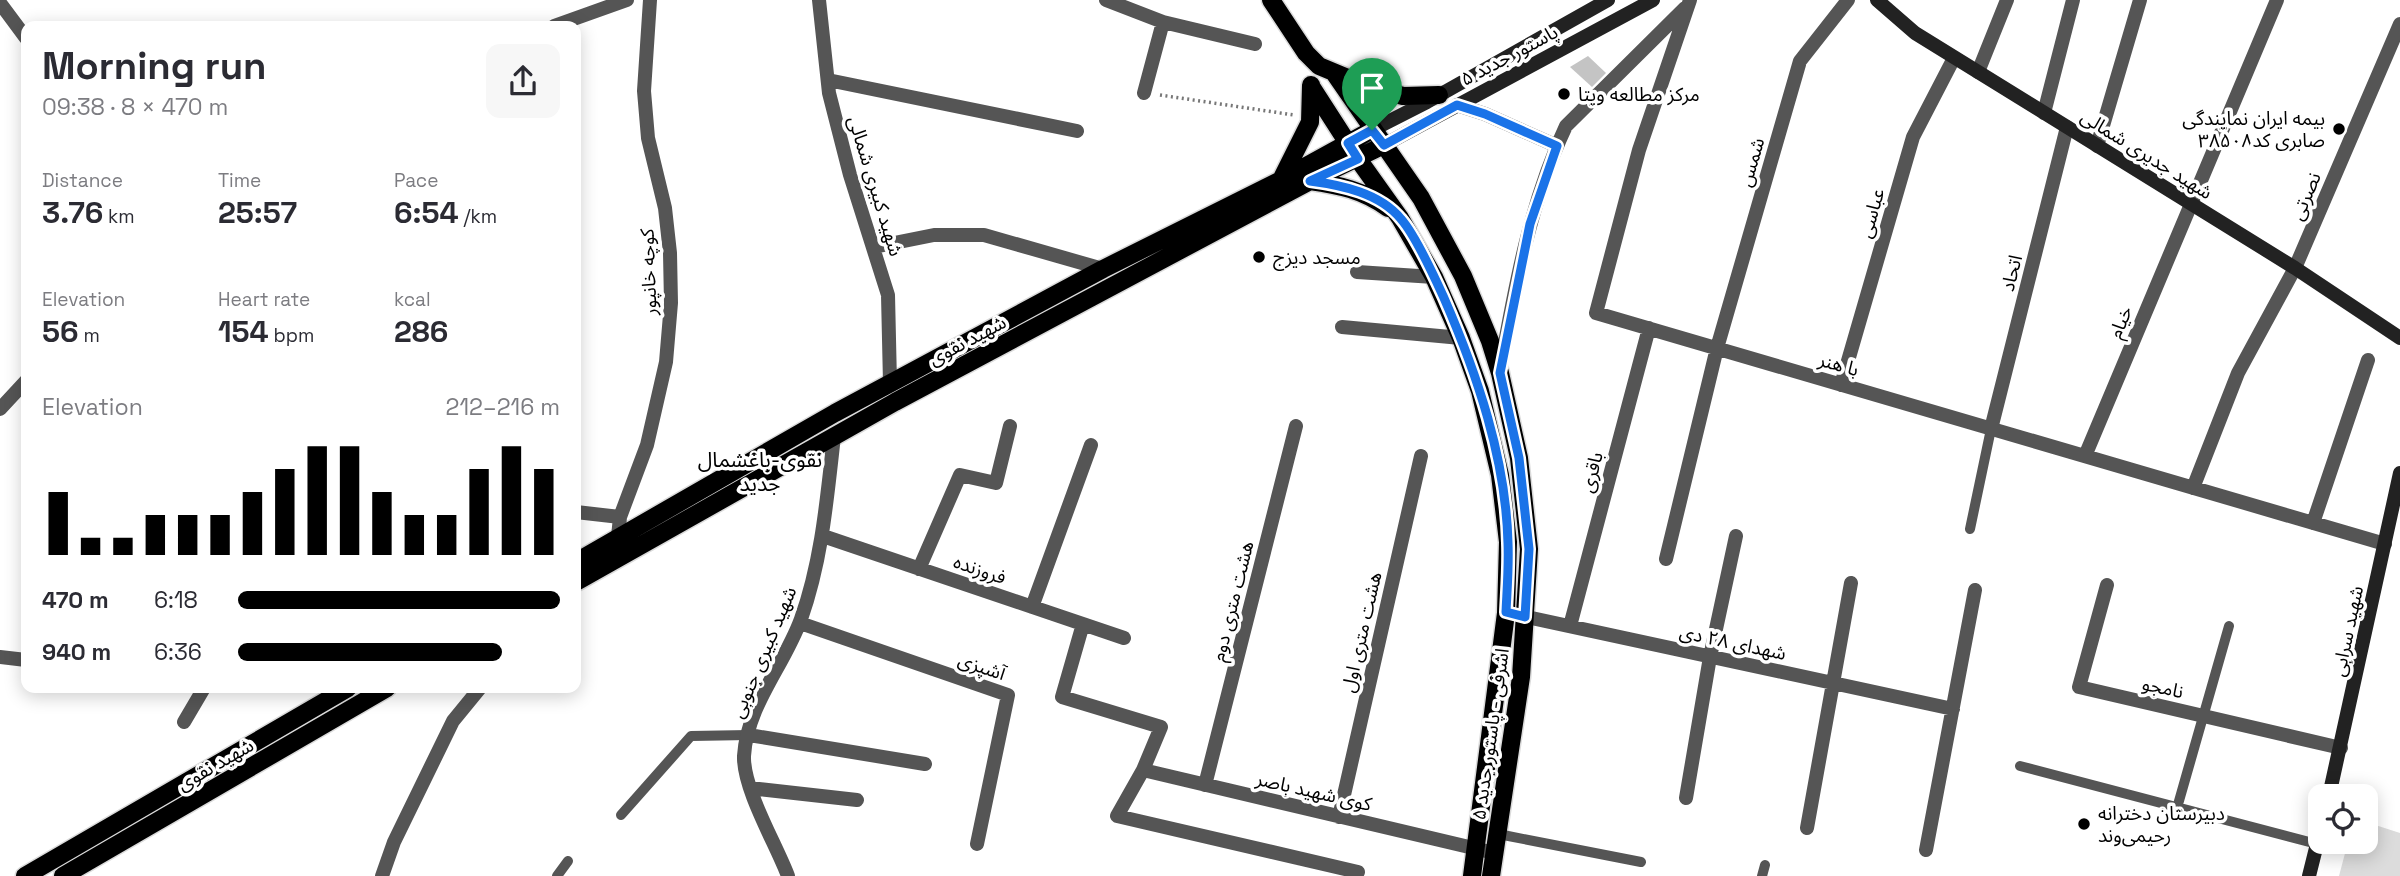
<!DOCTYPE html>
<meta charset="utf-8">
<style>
body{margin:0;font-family:"Space Grotesk","Noto Sans Arabic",sans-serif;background:#f7f7f7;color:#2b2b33;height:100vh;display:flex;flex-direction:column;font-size:26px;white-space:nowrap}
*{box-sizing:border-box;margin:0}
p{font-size:23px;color:#7c7c81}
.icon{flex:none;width:38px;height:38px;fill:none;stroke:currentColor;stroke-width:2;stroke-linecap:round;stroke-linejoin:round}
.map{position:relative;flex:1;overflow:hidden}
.side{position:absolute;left:21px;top:21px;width:560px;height:672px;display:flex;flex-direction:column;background:#fff;border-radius:14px;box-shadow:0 4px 18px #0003}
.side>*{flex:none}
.fabs{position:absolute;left:2308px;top:784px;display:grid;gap:14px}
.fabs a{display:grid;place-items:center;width:70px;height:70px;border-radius:14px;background:#fff;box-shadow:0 4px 18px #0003;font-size:35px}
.pin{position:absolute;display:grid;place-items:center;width:60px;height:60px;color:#fff;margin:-72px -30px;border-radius:50% 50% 50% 0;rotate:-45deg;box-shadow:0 0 7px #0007}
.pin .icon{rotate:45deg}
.round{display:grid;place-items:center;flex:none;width:74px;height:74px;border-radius:14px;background:#f7f7f7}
.summary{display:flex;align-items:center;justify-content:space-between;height:119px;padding:0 21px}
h1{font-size:38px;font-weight:800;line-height:52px}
.figures{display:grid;grid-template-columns:repeat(3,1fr);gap:10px;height:119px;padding:7px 21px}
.figures div{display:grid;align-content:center}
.figures b{font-size:30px;font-weight:800}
.figures small{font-size:19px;font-weight:400}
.figures p{font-size:19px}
.chart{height:196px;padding:14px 21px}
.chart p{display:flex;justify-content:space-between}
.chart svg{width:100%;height:126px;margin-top:7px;stroke:#000;stroke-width:6}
ul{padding:0 21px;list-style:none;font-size:23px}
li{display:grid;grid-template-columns:112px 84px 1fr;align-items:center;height:52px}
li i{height:18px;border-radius:9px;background:#000}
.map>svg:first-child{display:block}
.green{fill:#dcdcdc}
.building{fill:#c4c4c4}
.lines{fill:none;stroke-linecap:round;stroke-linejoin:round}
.primary-casing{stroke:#dbdbdb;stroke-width:21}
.path{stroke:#777;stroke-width:3.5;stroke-dasharray:2 3.5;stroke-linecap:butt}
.lane{stroke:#555;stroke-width:10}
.street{stroke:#555;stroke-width:14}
.secondary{stroke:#222;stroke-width:14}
.primary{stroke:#000;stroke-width:18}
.route-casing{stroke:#fff;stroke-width:14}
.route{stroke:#1a73e8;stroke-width:9}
.poi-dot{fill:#000;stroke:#fff;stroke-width:2.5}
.labels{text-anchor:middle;stroke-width:7;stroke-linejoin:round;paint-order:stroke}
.street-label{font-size:19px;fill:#000;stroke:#fff}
.poi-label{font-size:19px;fill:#000;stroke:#fff;text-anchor:start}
.neighbourhood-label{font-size:21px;fill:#000;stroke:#fff}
</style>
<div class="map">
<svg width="2400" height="876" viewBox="0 0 2400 876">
<rect width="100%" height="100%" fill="#fff"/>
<path class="green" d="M 2366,822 L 2400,833 L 2400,876 L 2339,876 L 2348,842 L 2366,842 Z"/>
<path class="building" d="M 1588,56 L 1606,73 L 1592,87 L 1570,67 Z"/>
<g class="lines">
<defs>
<path id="primary" d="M 1271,0 L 1306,53 L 1319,66 L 1367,86 L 1403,96 L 1439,95
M 1335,74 L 1421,198 L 1463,276 L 1490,341 L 1500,373 L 1519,458 L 1529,549 L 1521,677 L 1491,876
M 1311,86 L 1358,159 L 1400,218 L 1434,277 L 1461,338 L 1480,391 L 1500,475 L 1508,542 L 1506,613 L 1472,876
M 1281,180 L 1310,122 L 1311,85
M 1310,181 C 1339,185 1363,190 1388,208
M 576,562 L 835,413 L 1103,269 L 1281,180 L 1372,130
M 576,582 L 895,402 L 1310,181 L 1384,145
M 25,876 L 348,688
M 63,876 L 387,688"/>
</defs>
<use href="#primary" class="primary-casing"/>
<path class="path" d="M 1160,95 L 1294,115"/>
<path class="lane" d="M 1970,529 L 1991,429
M 2020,766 L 2317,844
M 2177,808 L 2229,626
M 621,815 L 691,736 L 749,735
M 1498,834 L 1641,862
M 557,876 L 568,861
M 1762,876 L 1765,865"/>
<path class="street" d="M 819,0 L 829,93 L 850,175 L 888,295 L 890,383
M 1106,0 L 1163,22 L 1255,44
M 1690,0 L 1639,150 L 1596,313 L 2385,544
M 0,3 L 26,38
M 554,26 L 627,0
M 1978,72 L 2007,0
M 828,80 L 1077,131
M 1144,93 L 1163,22
M 1457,105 L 1485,114 L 1557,146
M 2044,113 L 2073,0
M 2097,146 L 2140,0
M 874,247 L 934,235 L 984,235 L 1103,269
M 1357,272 L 1434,277
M 1342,327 L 1461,338
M 1500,370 C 1515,287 1530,202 1566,126 L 1685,8
M 1841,385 L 1913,137 L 1954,58
M 0,409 L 26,381
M 1991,429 L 2067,127
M 2085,456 L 2277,0
M 2193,488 L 2238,373 L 2295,268 L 2400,24
M 576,512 L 620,517
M 2313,523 L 2368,360
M 823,536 L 1124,638
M 618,537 L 620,517 L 647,445 L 666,362 L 671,303 L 670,253 L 665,208 L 648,138 L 644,91 L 650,0
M 1666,559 L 1717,348 L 1800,61 L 1848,0
M 919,569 L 960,475 L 996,483 L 1010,426
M 2107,585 L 2079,687 L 2341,748
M 1032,607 L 1091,445
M 1518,615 L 1953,709
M 800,623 L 1008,695 L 977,844
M 1083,624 L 1062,697 L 1161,727 L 1143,770 L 1117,816 L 1358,872
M 1570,626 L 1649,328
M 0,657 L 26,660
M 184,722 L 204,688
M 749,735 L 925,764
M 1143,770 L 1486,851
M 1205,785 L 1296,426
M 750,788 L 857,800
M 1686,798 L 1710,657 L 1736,536
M 1339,817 L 1421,456
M 1807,828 L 1851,583
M 1926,850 L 1975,590
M 382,876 L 394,842 L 453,721 L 480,688
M 788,876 C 776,844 743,789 744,756 C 747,705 784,666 801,619 C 822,560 827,498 834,436"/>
<path class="secondary" d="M 1877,0 L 1915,33 L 2295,268 L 2400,338
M 1372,130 L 1427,102 L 1608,0
M 1384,145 L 1653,0
M 2329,796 L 2400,473
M 2309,876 L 2320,832"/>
<use href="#primary" class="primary"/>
</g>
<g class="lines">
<defs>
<path id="route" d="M 1457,105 L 1485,114 L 1557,146 L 1530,224 L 1500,373 L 1519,458 L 1529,549 L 1525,617 L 1506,612 C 1507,590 1509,566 1508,543 C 1506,459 1477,374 1444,298 C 1434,276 1416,236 1401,219 C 1380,193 1341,185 1310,181 L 1358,159 L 1348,143 L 1372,130 L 1384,145 Z"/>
</defs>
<use href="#route" class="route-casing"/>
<use href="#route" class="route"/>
</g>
<g class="poi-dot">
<circle cx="1564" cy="94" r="7"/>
<circle cx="2339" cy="129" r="7"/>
<circle cx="1259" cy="257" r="7"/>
<circle cx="2084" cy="824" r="7"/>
</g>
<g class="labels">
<g class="street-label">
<text transform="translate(1509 55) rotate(-28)" y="7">پاستور جدید ۵</text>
<text transform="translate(2147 154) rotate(32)" y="7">شهید جدیری شمالی</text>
<text transform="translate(1751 162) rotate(-74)" y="7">شمس</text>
<text transform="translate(876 186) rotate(73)" y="7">شهید کبیری شمالی</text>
<text transform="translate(2305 196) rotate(-67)" y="7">نصرتی</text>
<text transform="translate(1871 213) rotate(-74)" y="7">عباسی</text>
<text transform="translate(648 272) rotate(-92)" y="7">کوچه خانپور</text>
<text transform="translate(2011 273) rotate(-76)" y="7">اتحاد</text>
<text transform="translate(2120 322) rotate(-68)" y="7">خیام</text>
<text transform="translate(967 340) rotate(-28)" y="7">شهید نقوی</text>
<text transform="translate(1839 364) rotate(16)" y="7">با هنر</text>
<text transform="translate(1591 472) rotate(-75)" y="7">باقری</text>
<text transform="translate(980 569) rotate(19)" y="7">فروزنده</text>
<text transform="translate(1232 601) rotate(-76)" y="7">هشت متری دوم</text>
<text transform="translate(2347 631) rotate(-78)" y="7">شهید سرابی</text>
<text transform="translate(1361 632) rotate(-77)" y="7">هشت متری اول</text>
<text transform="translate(1733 642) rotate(12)" y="7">شهدای ۲۸ دی</text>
<text transform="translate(763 652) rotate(-67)" y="7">شهید کبیری جنوبی</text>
<text transform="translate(982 666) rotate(19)" y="7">آشپزی</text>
<text transform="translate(2163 687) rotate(13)" y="7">نامجو</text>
<text transform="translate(1490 734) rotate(-82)" y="7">اشرفی - پاستور جدید ۵</text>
<text transform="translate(215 764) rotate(-30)" y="7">شهید نقوی</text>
<text transform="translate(1314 791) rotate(13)" y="7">کوی شهید باصر</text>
</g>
<g class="poi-label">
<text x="1578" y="101">مرکز مطالعه ویتا</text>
<text x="2325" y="125" text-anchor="end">بیمه ایران نمایندگی<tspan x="2325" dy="22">صابری کد۳۸۵۰۸</tspan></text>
<text x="1273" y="264">مسجد دیزج</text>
<text x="2098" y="820">دبیرستان دخترانه<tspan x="2098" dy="22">رحیمی‌وند</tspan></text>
</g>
<g class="neighbourhood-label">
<text x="760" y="467">نقوی-باغشمال<tspan x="760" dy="24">جدید</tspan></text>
</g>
</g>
</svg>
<div class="fabs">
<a><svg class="icon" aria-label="locate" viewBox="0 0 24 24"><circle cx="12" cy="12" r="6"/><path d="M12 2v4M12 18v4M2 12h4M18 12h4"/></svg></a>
</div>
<div class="pin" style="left:1372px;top:130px;background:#1e9e55"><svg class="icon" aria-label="arrive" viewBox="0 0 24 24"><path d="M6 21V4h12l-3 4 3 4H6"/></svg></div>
<section class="side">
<div class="summary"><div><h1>Morning run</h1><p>09:38 · 8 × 470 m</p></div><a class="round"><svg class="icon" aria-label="share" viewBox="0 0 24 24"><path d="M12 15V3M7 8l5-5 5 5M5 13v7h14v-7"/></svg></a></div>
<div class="figures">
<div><p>Distance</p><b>3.76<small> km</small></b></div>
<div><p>Time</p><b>25:57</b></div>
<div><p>Pace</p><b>6:54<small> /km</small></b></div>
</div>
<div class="figures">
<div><p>Elevation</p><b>56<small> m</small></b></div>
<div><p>Heart rate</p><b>154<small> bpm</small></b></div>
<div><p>kcal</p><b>286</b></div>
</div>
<div class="chart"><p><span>Elevation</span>212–216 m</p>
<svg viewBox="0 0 160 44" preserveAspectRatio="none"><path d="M5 44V22M15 44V38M25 44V38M35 44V30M45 44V30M55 44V30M65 44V22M75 44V14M85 44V6M95 44V6M105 44V22M115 44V30M125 44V30M135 44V14M145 44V6M155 44V14"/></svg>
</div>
<ul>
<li><b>470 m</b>6:18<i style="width:100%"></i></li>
<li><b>940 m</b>6:36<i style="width:82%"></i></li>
</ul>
</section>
</div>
